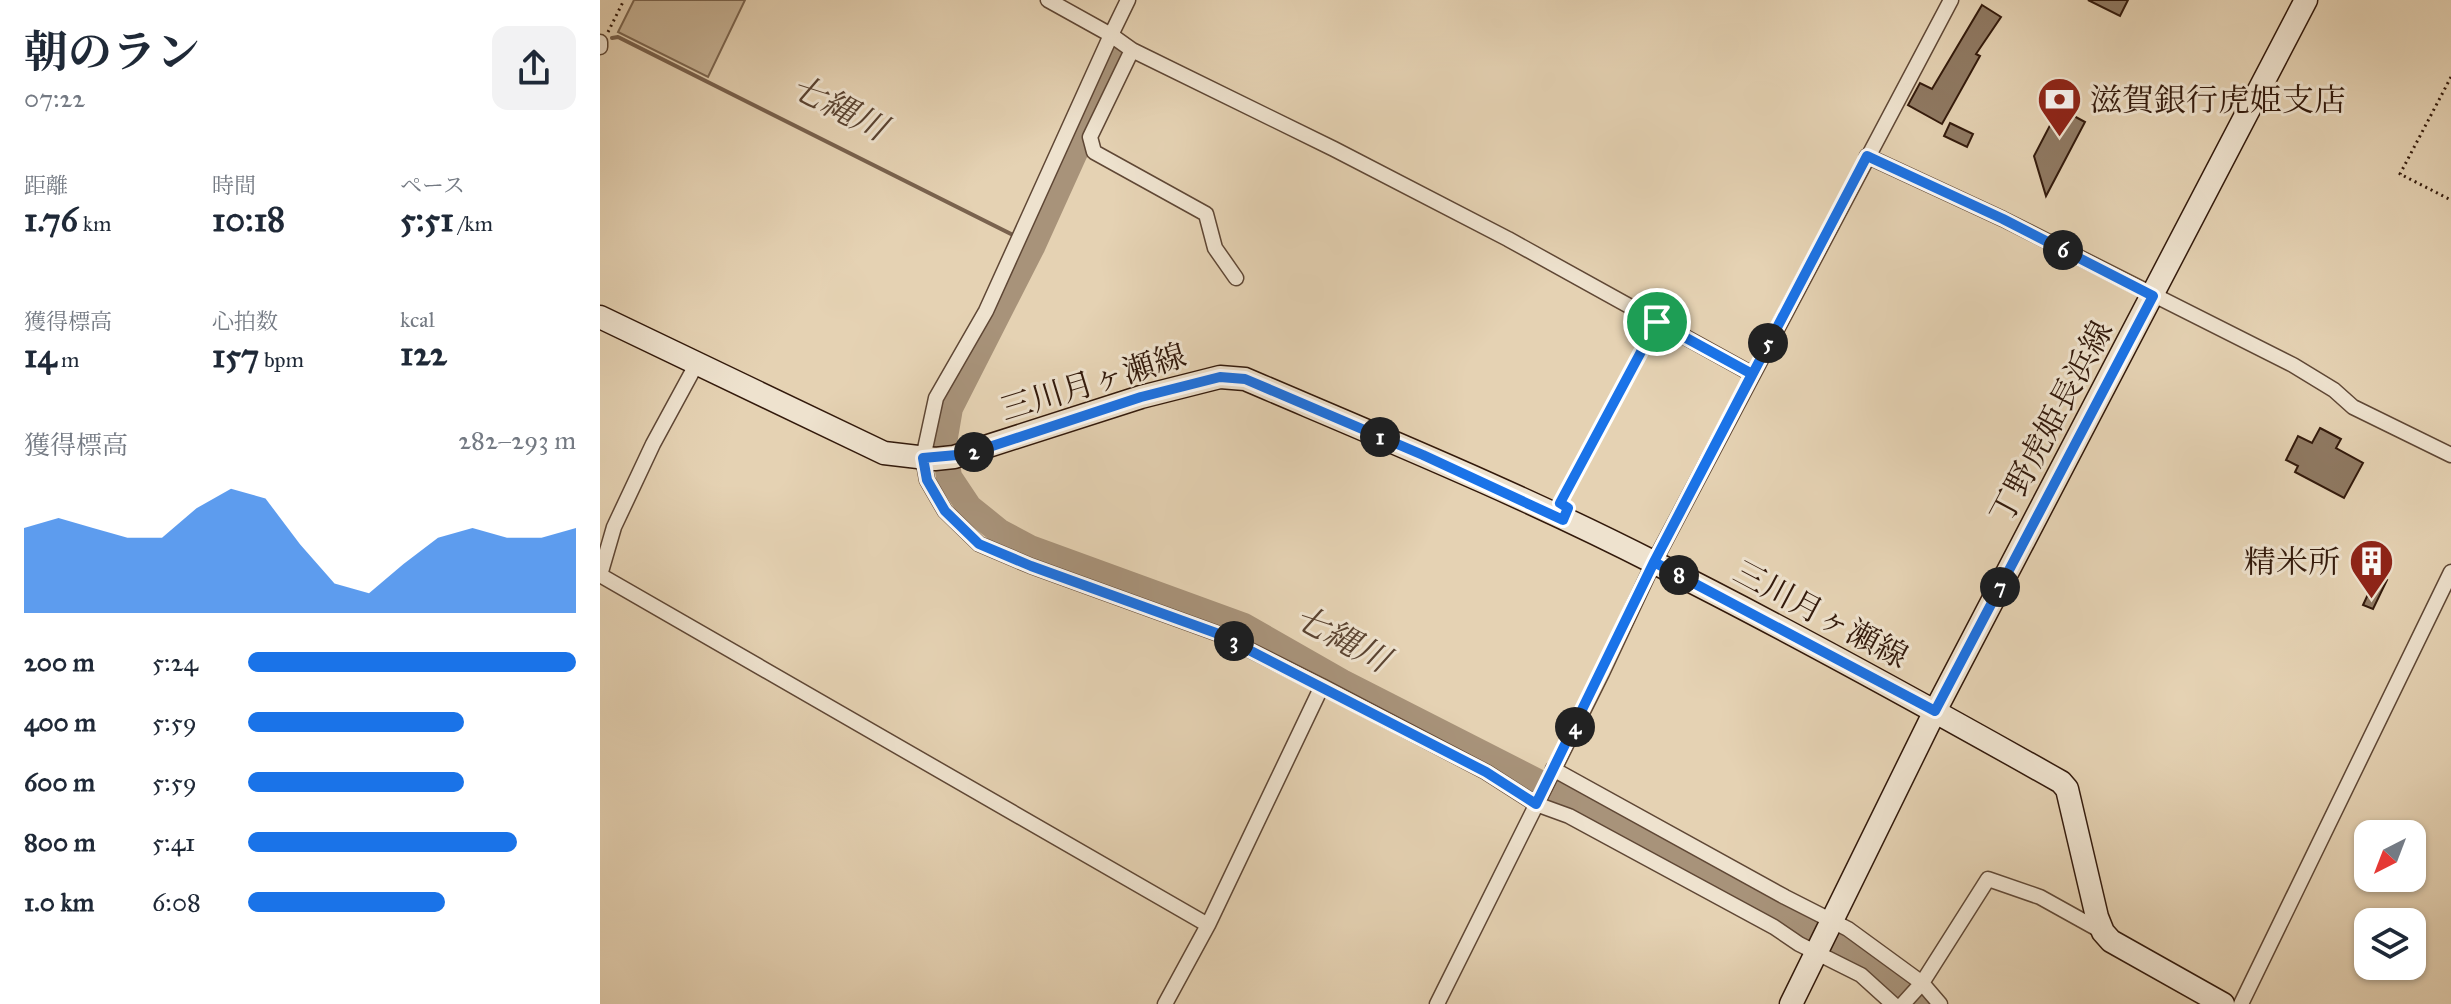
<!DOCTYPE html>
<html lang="ja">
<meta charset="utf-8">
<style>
body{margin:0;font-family:"IM FELL Great Primer","Noto Serif JP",serif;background:#f2f2f3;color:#1f2937;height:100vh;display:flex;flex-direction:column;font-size:30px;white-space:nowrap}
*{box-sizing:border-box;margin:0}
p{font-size:26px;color:#747a83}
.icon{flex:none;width:44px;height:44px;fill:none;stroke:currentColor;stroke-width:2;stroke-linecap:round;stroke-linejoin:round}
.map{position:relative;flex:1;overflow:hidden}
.panel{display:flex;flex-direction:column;background:#fff;width:600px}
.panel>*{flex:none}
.needle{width:52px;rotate:222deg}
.fabs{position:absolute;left:1754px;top:820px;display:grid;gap:16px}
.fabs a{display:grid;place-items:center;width:72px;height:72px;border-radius:16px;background:#fff;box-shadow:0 2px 6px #0004;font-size:40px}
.pin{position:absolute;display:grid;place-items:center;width:68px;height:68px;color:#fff;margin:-34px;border:4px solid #fff;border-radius:50%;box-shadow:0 2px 8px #0007}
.km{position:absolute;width:40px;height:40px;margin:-20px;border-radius:50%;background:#222;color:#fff;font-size:22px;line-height:40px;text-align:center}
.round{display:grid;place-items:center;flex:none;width:84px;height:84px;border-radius:16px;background:#f2f2f3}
.head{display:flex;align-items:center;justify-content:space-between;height:136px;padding:0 24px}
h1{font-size:44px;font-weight:700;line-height:60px}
.figures{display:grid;grid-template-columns:repeat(3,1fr);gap:12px;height:136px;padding:8px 24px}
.figures div{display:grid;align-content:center}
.figures b{font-size:34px;font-weight:700}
.figures small{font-size:22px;font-weight:400}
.figures p{font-size:22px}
.chart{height:224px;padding:16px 24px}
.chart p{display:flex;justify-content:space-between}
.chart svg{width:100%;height:144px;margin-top:8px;fill:#1a73e8;opacity:.7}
ul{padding:0 24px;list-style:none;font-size:26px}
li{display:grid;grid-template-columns:128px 96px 1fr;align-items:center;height:60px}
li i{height:20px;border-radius:10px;background:#1a73e8}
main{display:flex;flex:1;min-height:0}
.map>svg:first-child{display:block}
.green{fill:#c7b396;stroke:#7c6650;stroke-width:2}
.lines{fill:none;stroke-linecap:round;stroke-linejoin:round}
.stream{stroke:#79624e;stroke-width:4}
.river{stroke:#a8937a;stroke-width:26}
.building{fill:#8f7962;stroke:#32190b;stroke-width:2}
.lane-casing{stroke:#5f4735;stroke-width:10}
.street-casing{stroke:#5f4735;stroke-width:17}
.secondary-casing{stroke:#32190b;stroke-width:25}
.path{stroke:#32190b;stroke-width:3;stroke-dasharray:2 4;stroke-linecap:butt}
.lane{stroke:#eee2ce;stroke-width:7}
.street{stroke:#eee2ce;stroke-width:14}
.secondary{stroke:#eee2ce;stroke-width:22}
.route-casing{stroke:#fff;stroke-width:16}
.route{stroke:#1a73e8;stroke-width:10}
.labels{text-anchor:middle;stroke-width:6;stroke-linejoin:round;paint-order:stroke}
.poi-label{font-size:32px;fill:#32190b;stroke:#eee2ce;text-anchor:start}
.street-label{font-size:32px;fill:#32190b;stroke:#eee2ce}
.water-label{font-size:34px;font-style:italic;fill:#5b4432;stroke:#eee2ce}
</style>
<main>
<section class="panel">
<div class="head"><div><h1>朝のラン</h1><p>07:22</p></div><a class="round"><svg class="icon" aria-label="share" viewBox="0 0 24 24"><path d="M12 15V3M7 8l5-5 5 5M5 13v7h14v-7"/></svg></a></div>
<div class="figures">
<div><p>距離</p><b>1.76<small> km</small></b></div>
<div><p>時間</p><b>10:18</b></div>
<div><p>ペース</p><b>5:51<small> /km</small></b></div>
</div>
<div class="figures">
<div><p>獲得標高</p><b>14<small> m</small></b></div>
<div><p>心拍数</p><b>157<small> bpm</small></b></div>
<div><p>kcal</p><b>122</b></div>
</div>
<div class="chart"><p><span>獲得標高</span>282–293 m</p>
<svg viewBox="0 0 160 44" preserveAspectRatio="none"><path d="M0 44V18L10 15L20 18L30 21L40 21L50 12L60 6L70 9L80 23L90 35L100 38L110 29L120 21L130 18L140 21L150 21L160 18V44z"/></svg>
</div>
<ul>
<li><b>200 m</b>5:24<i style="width:100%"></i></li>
<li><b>400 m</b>5:59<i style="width:66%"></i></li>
<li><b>600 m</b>5:59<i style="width:66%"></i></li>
<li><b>800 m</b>5:41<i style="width:82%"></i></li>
<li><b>1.0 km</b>6:08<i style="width:60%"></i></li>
</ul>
</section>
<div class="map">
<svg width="1851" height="1004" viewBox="0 0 1851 1004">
<rect width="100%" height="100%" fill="#e5d2b3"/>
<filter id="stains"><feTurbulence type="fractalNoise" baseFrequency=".0025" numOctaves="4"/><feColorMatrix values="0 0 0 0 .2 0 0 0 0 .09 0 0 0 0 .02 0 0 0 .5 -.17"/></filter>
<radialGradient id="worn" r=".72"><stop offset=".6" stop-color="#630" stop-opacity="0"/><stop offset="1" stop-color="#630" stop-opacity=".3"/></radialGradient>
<path class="green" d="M 34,0 L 145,0 L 108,77 L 18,32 Z"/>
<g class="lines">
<path class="stream" d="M 12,38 L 18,37 L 433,245"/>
<path class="river" d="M 519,55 L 433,245 L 350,408 L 344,443 L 349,477 L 369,507 L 400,532 L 430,548 L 644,626 L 742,682 L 1038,833 L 1257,952 L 1318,1004"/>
</g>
<path class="building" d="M 1488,0 L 1528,0 L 1520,16 Z
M 1382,5 L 1401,17 L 1376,54 L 1380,56 L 1342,124 L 1308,105 L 1320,83 L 1332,89 Z
M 1459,108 L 1485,122 L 1446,196 L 1434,156 Z
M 1350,123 L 1373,134 L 1367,147 L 1344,136 Z
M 1720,428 L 1741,439 L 1736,448 L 1763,463 L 1744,498 L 1695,472 L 1698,466 L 1686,460 L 1698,436 L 1712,443 Z
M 1777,575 L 1787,580 L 1773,609 L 1763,605 Z"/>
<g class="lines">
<defs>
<path id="lane" d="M 965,514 L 968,508 L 960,503 L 1057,322"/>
<path id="street" d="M 448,0 L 511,35 L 386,311 L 336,398 L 323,458 L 327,480 L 345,511 L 379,544 L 431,566 L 616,633 L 722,686
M 528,0 L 511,35 L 532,50 L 734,149 L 908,239 L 1152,374
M 0,42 L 0,47
M 532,50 L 490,137 L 494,152 L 606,214 L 615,248 L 636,278
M 1267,156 L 1403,219 L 1693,365 L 1734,390 L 1753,407 L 1851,455
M 0,575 L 608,925 L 565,1004
M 0,575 L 14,527 L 53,444 L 97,363
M 953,769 L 1185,897 L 1248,929 L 1322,983 L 1340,1004
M 608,925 L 722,686 L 886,772 L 936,804 L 969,816 L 1174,927 L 1199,944 L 1261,975 L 1293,1004
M 837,1004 L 1002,673 L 1054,562 L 1351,0
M 1303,1004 L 1322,983 L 1388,879 L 1440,897 L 1503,932
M 1641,1004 L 1851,572"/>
<path id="secondary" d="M 0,317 L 284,453 L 335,459 L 354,457 L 541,397 L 620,377 L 645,379 C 783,438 922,495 1055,563 C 1193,632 1328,707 1461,782 L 1467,789 L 1497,917 L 1503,932 L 1511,941 L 1623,1004
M 1191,1004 L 1335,711 L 1706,0"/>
</defs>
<use href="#lane" class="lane-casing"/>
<use href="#street" class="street-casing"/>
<use href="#secondary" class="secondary-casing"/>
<path class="path" d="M 8,32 L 24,0
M 1851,77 L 1800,174 L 1851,200"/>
<use href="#lane" class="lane"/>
<use href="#street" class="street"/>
<use href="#secondary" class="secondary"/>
</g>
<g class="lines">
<defs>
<path id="route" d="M 1057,322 L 960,503 L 968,508 L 963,520 L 823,455 L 645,379 L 620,377 L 541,397 L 368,454 L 323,458 L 327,480 L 345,511 L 379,544 L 431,566 L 616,633 L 886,772 L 936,804 L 1054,562 L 1267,156 L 1403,219 L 1553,296 L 1335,711 L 1054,562 L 1152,374 L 1057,322"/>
</defs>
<use href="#route" class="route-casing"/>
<use href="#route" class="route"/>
</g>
<defs>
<symbol id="bank-pin" viewBox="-11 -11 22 30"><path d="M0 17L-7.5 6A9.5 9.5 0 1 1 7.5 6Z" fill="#8f2418" stroke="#eee2ce"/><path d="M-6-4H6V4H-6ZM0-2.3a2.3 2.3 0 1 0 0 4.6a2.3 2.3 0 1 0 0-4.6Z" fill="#fff"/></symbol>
<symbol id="building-pin" viewBox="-11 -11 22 30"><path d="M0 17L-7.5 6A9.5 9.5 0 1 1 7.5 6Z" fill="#8f2418" stroke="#eee2ce"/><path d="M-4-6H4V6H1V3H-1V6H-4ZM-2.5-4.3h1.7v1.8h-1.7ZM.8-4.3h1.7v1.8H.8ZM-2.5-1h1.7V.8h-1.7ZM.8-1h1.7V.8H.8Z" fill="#fff"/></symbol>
</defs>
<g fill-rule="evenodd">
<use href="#bank-pin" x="1434" y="74" width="51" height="69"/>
<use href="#building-pin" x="1746" y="536" width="51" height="69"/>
</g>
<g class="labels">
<g class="poi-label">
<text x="1490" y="111">滋賀銀行虎姫支店</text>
<text x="1740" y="573" text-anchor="end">精米所</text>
</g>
<g class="street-label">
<text transform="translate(493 382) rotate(-17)" y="11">三川月ヶ瀬線</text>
<text transform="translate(1451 422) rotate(-62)" y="11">丁野虎姫長浜線</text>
<text transform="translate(1221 614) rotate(28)" y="11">三川月ヶ瀬線</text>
</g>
<g class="water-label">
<text transform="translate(239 107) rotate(27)" y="12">七縄川</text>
<text transform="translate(742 638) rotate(28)" y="12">七縄川</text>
</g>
</g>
<rect width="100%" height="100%" filter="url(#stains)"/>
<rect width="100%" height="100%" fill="url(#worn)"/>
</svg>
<div class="fabs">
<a><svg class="needle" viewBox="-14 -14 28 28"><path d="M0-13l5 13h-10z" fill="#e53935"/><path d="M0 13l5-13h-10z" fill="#747a83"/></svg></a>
<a><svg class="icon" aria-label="layers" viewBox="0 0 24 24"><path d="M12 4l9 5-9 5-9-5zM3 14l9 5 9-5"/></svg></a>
</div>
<div class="pin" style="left:1057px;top:322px;background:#1e9e55"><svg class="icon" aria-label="arrive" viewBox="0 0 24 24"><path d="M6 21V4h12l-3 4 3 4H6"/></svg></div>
<b class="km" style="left:780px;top:437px">1</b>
<b class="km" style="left:374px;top:452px">2</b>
<b class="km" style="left:634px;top:641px">3</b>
<b class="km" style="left:975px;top:727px">4</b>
<b class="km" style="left:1168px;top:343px">5</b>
<b class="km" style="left:1463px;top:250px">6</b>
<b class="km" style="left:1400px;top:587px">7</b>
<b class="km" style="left:1079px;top:575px">8</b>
</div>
</main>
